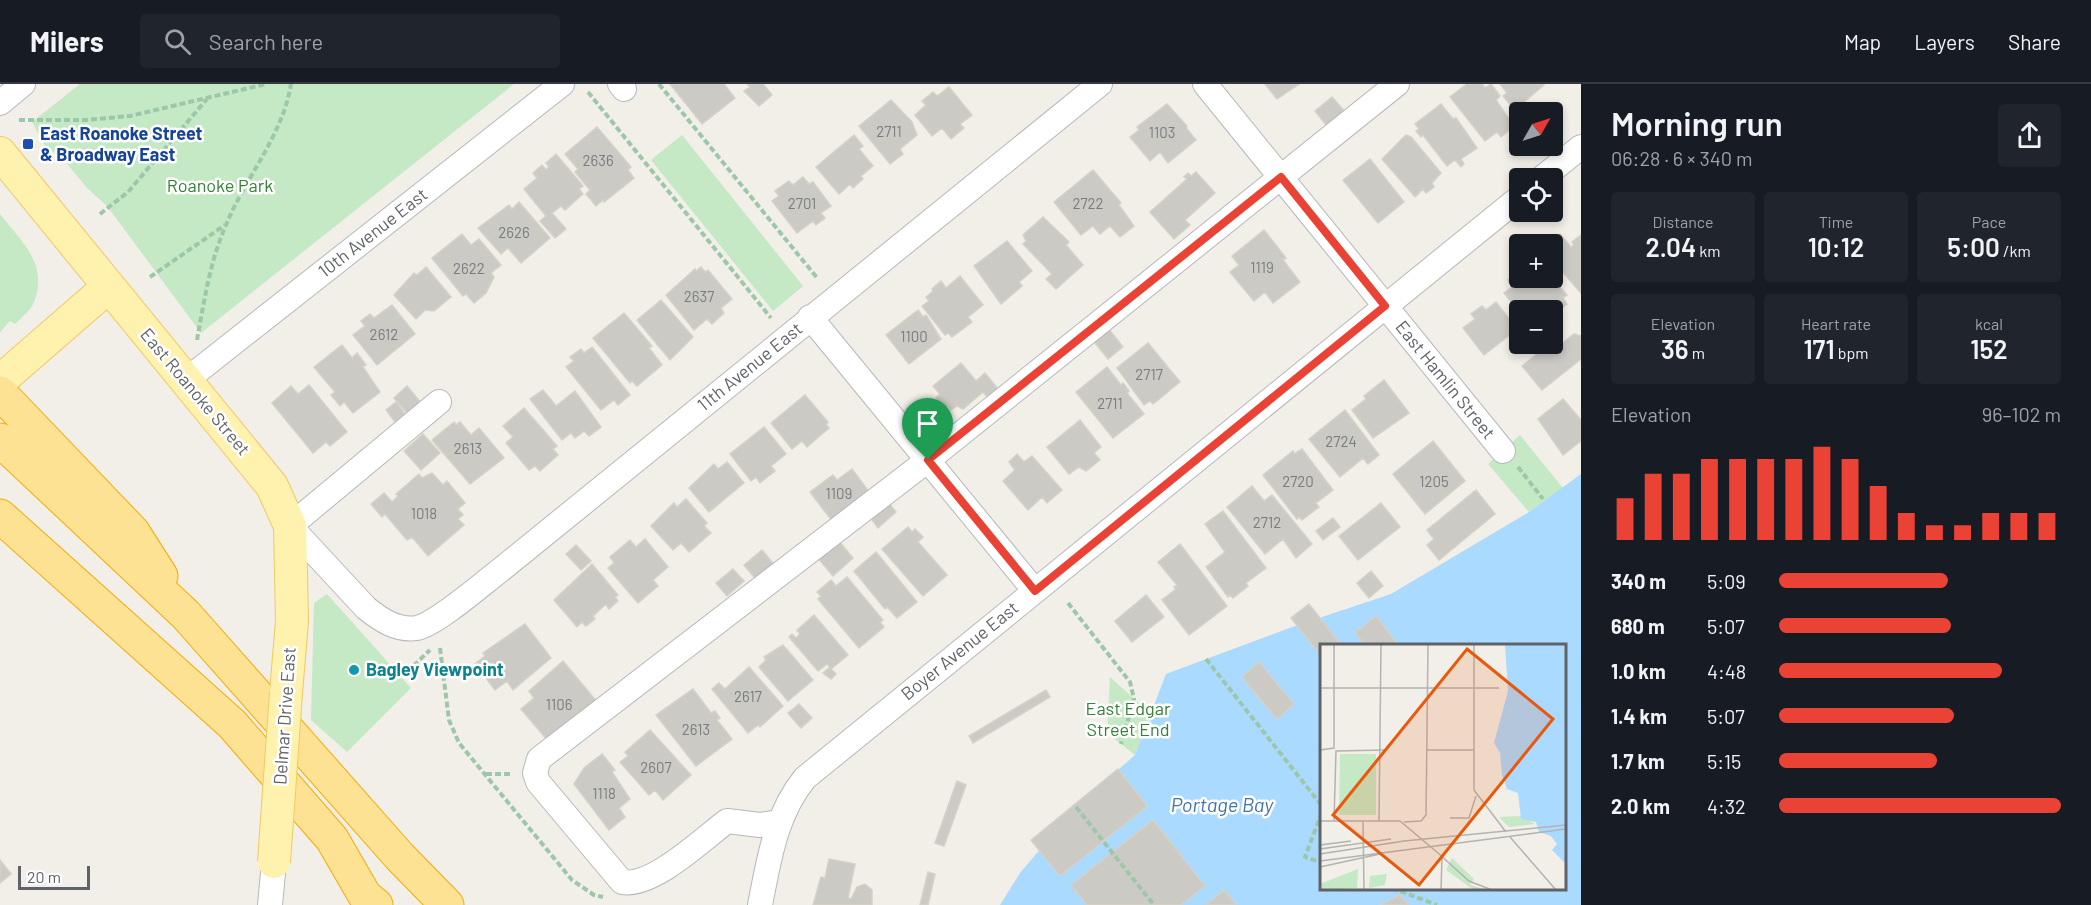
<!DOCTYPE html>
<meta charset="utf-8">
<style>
body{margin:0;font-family:Barlow,sans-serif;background:#20242c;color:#f1f3f6;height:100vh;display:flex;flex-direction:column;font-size:22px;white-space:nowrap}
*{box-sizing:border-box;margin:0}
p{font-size:20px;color:#9ea1a6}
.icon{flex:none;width:33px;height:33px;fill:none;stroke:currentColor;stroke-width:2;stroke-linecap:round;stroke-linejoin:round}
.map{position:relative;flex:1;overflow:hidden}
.details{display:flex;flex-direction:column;background:#171b24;width:510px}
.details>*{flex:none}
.needle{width:39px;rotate:51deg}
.tools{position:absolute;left:1509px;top:18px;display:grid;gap:12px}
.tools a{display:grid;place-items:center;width:54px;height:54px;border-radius:6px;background:#171b24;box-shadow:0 3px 9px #0003;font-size:30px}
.scale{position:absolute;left:18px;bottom:15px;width:72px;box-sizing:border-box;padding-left:6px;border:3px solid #5f6368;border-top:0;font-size:16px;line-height:21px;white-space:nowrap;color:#5f6368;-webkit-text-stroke:4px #fff;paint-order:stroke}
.pin{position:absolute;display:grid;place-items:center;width:51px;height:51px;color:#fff;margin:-62px -26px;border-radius:50% 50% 50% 0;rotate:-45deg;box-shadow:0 0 6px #0007}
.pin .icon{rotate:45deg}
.round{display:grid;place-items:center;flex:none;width:63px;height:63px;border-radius:6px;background:#20242c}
.summary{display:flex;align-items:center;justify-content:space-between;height:102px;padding:0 30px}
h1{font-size:33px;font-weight:600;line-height:45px}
.metrics{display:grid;grid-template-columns:repeat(3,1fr);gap:9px;height:102px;padding:6px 30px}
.metrics div{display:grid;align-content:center;border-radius:6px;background:#20242c;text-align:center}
.metrics b{font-size:26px;font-weight:600}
.metrics small{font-size:16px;font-weight:400}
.metrics p{font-size:16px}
.chart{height:168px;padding:12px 30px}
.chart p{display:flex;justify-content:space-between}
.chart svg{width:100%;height:108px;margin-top:6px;stroke:#ea4335;stroke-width:6}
ul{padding:0 30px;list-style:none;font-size:20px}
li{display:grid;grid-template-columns:96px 72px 1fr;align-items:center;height:45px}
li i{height:15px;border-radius:8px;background:#ea4335}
header{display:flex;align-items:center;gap:36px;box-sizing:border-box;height:84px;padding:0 30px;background:#171b24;border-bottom:2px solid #363941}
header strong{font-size:28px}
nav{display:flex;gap:33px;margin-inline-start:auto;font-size:21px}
.search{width:420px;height:54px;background:#20242c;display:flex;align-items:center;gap:15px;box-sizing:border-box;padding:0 21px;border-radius:6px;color:#9ea1a6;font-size:22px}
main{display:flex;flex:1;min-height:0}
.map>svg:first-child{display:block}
.green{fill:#c5e8c5}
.water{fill:#aadaff;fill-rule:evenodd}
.building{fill:#cccac5;stroke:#d6d1c6;stroke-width:1.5}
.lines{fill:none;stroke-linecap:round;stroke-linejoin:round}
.minor-casing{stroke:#b5b8bc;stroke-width:26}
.major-casing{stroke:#f2c960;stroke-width:34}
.highway-casing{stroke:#f9ab00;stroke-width:35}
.path{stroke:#9cc7a9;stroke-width:4;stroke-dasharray:6 3;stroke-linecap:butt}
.minor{stroke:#fff;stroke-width:24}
.major{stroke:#fff2af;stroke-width:32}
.highway{stroke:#fde293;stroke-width:33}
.major-bridge-casing{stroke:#f2c960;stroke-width:34;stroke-linecap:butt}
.major-bridge{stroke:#fff2af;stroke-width:32}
.route-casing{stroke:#fff;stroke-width:12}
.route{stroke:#ea4335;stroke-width:8}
.transit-dot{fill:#1a4fb4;stroke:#fff;stroke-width:2}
.culture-dot{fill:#0f9aa8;stroke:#fff;stroke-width:2}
.labels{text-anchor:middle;stroke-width:5;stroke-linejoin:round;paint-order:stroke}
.number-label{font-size:15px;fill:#7a7d7f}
.transit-label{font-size:18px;font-weight:bold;fill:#164399;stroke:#fff;text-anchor:start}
.park-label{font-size:18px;fill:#348238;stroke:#fff}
.street-label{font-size:18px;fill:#5f6368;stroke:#fff}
.culture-label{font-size:18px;font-weight:bold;fill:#0d838f;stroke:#fff;text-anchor:start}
.water-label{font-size:20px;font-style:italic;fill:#4174aa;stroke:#fff}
.inset-road{fill:none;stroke:#b3b3b1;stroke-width:1.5}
.view{fill:#e8590c;fill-opacity:0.15;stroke:#e8590c;stroke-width:3}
.inset-edge{fill:none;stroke:#5f6368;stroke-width:3}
</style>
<header>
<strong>Milers</strong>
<div class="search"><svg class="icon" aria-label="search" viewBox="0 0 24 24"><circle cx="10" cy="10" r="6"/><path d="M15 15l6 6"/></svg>Search here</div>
<nav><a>Map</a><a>Layers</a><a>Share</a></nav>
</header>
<main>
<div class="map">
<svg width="1581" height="821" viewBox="0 0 1581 821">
<rect width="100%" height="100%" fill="#f1efe8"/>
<path class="green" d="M 80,0 L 514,0 L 201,249 L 107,122 L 87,104 L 64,76 L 44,61 L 32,38 Z
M 682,51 L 803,202 L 773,227 L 651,76 Z
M 0,130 C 21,157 49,180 34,218 C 31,226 21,234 15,240 L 10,237 L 0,248 Z
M 1520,351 L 1563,404 L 1529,428 L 1488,380 Z
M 327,510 L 411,604 L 347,668 L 311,636 L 314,519 Z
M 1110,593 L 1151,630 L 1135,671 L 1107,649 Z"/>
<path class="water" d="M 1581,390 L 1581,821 L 1000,821 L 1020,789 L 1076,723 L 1135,671 L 1166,590 L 1292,543 L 1391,510 L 1529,428 ZM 1322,562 L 1564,562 L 1564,804 L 1322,804 Z"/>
<path class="building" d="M 670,0 L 724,0 L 735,14 L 702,40 Z
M 747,0 L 763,0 L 772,11 L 759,22 L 744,7 L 750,3 Z
M 1265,0 L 1299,0 L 1277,15 Z
M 1467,0 L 1482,0 L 1485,4 L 1491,0 L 1500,12 L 1496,16 L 1514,42 L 1501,53 L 1497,48 L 1485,57 L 1450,13 Z
M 1500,0 L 1543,0 L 1544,1 L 1524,18 L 1526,21 L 1517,29 L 1503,12 L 1507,9 Z
M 949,3 L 972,31 L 960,40 L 964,44 L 951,55 L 942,44 L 932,52 L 915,31 L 926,21 L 922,17 L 933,8 L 937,12 Z
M 1332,13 L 1345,28 L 1327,42 L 1315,27 Z
M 891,16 L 912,38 L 917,51 L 900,65 L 903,70 L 890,80 L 859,42 Z
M 1167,20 L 1187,42 L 1186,44 L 1196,56 L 1168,79 L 1160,68 L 1150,77 L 1130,53 L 1139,46 L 1137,43 Z
M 1441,20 L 1453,35 L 1456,34 L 1477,64 L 1461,75 L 1464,80 L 1461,83 L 1455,76 L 1447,82 L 1423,51 L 1421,53 L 1416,47 L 1419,45 L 1415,40 Z
M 597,43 L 631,83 L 628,86 L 634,94 L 604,118 L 603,116 L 596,122 L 586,110 L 590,106 L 575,88 L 578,85 L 565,70 Z
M 854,51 L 863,62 L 859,65 L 873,82 L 861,92 L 863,95 L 853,104 L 850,100 L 839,110 L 816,83 Z
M 1406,51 L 1411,53 L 1441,89 L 1432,99 L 1434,103 L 1426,109 L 1423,105 L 1415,113 L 1382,75 Z
M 556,70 L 583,102 L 579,105 L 583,110 L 565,126 L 561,122 L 552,129 L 566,145 L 555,154 L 540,137 L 546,132 L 524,105 L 537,94 L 533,89 L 542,81 L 546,86 L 549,83 L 546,79 Z
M 1370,75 L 1404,118 L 1378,139 L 1343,96 Z
M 1093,86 L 1121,119 L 1119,121 L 1134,142 L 1120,153 L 1110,142 L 1100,150 L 1093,142 L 1081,151 L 1054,118 Z
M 1196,88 L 1215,109 L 1185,136 L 1190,141 L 1174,155 L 1150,128 L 1187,95 L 1184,93 L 1188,89 L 1191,92 Z
M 803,93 L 809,100 L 813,98 L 831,122 L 821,129 L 825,134 L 816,141 L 813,137 L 797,149 L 772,117 L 779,112 L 775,107 L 789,97 L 793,101 Z
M 519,118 L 550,154 L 521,179 L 508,164 L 501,170 L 478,144 L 509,121 L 512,125 Z
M 1043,133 L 1069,158 L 1066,161 L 1083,181 L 1056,205 L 1046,195 L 1052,190 L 1023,160 L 1026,157 L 1023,151 Z
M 1264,146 L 1286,174 L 1283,176 L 1300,198 L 1273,219 L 1265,208 L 1254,217 L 1230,188 L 1239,181 L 1232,172 Z
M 462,150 L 471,161 L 479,155 L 501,181 L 491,189 L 494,193 L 486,209 L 474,219 L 466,210 L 463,212 L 432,174 Z
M 1560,150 L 1571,163 L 1574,161 L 1572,158 L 1581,151 L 1581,209 L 1559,184 L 1556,187 L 1552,183 L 1552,160 L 1548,160 Z
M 1007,157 L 1032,187 L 1019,198 L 1022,202 L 1001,220 L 974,182 Z
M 426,183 L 451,213 L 434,227 L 425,226 L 416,235 L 394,211 L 414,189 L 417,191 Z
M 701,183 L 705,188 L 708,186 L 732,215 L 721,224 L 724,229 L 712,240 L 707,235 L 694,246 L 666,211 L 695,185 L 696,187 Z
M 1520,187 L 1520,194 L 1552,193 L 1567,211 L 1563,214 L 1567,220 L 1552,232 L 1552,226 L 1520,226 L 1520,229 L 1504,209 L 1513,202 L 1508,196 Z
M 960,192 L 983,221 L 968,233 L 972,238 L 952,253 L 948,249 L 945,251 L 922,222 L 929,217 L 926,213 L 933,207 L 932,205 L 941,197 L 946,204 Z
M 661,216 L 693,253 L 670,276 L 637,236 Z
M 1496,218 L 1517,245 L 1484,271 L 1463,244 L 1475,235 L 1471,230 L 1482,222 L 1486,226 Z
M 392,221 L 415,250 L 377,281 L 353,251 L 365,242 L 361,237 L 370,230 L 374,234 Z
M 918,226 L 923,233 L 926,231 L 941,255 L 909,280 L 886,251 Z
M 624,229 L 652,262 L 649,264 L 662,281 L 637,302 L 632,297 L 630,299 L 593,254 Z
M 1107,243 L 1123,263 L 1108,275 L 1092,255 Z
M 1574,250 L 1581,252 L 1581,275 L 1542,306 L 1522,282 L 1555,255 L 1560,261 Z
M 1148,259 L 1180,298 L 1153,320 L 1150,317 L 1144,321 L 1117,284 Z
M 342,261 L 352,274 L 357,269 L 366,281 L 363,283 L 380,308 L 353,329 L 344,318 L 340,322 L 331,311 L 335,308 L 314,283 Z
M 592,263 L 630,311 L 618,321 L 614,316 L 601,326 L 566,283 L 574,277 L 570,273 L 581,265 L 584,269 Z
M 961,279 L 976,297 L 985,289 L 998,305 L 988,314 L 983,308 L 963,325 L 957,322 L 951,326 L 947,321 L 945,324 L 936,314 L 940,310 L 933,302 Z
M 1107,283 L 1121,301 L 1123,299 L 1129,307 L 1127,309 L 1144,330 L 1113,354 L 1076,308 Z
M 1384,296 L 1409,329 L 1373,354 L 1352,326 L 1366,315 L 1364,312 Z
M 309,301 L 347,348 L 330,362 L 326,358 L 313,369 L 272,319 L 291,302 L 298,310 Z
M 407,302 L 421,319 L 408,330 L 394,314 Z
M 543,306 L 556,322 L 575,307 L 601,343 L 589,352 L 584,347 L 575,354 L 571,349 L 562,356 L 530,315 Z
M 805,311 L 828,338 L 826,341 L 829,344 L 807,363 L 802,357 L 792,365 L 771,339 Z
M 1563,315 L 1581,336 L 1581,357 L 1563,371 L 1538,335 Z
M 396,318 L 405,330 L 395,338 L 386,326 Z
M 524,324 L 557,362 L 553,365 L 558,371 L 540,387 L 535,382 L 529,386 L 506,359 L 513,353 L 503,342 Z
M 1345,326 L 1379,371 L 1368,380 L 1363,374 L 1340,393 L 1309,355 Z
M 1080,336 L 1101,363 L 1094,369 L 1100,376 L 1086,387 L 1079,383 L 1069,390 L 1047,363 Z
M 454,338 L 456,341 L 460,338 L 471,351 L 479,344 L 504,374 L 470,400 L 432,356 Z
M 764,343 L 786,370 L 771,382 L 775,387 L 760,399 L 756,393 L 751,397 L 730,370 Z
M 423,350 L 440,369 L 421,386 L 404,367 Z
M 1433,357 L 1465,397 L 1425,430 L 1393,390 Z
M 1302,365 L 1333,406 L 1316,419 L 1319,423 L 1302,436 L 1299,433 L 1297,435 L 1263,391 L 1293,367 L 1294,370 Z
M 1017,370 L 1024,378 L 1032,372 L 1062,406 L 1047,419 L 1042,413 L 1028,426 L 1003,397 L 1015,386 L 1009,378 Z
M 727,378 L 744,399 L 709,428 L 689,404 L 714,380 L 718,385 Z
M 852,385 L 869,408 L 833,438 L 810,408 L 833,391 L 837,396 Z
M 432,389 L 443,401 L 447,397 L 465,419 L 458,425 L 463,431 L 458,435 L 464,441 L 428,472 L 412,453 L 407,456 L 385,430 L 382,433 L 371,420 L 384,409 L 392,418 L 398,412 L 396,410 L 419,390 L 422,394 Z
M 1252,402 L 1264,417 L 1272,411 L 1312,460 L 1296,474 L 1283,455 L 1265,470 L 1227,423 Z
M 1476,406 L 1495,430 L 1439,476 L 1427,461 L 1434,455 L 1427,446 Z
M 686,415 L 707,439 L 704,442 L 711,449 L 689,468 L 681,459 L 673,466 L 651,442 L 674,419 L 677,423 Z
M 888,418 L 896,428 L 878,444 L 870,433 Z
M 1381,419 L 1400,443 L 1358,476 L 1339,452 Z
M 1223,427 L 1266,484 L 1246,499 L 1248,502 L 1233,514 L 1230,511 L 1228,513 L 1206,483 L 1225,468 L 1205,440 Z
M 1333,434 L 1340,443 L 1323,456 L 1316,447 Z
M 908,443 L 912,448 L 915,445 L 923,453 L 918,458 L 947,491 L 923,512 L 882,465 Z
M 645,455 L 668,483 L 653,496 L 658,502 L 638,519 L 608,484 L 614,479 L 610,473 L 630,456 L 636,463 Z
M 837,455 L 853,474 L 833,492 L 817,473 Z
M 1180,460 L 1227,522 L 1189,551 L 1162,516 L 1176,505 L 1174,503 L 1177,501 L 1158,478 Z
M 576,461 L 591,477 L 581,486 L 566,470 Z
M 762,466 L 777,484 L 759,499 L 744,481 Z
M 876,468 L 917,518 L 897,534 L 887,523 L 885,525 L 854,487 Z
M 592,480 L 618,511 L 615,513 L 618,517 L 609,525 L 606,520 L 593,532 L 595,535 L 586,542 L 582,538 L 577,543 L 554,516 Z
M 733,485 L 744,497 L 727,512 L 716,499 Z
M 1371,487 L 1383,502 L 1369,514 L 1357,499 Z
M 847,493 L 883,536 L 880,538 L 884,543 L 859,564 L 818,515 L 821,512 L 817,508 L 831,496 L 836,502 Z
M 1146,511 L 1164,533 L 1132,558 L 1115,537 Z
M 1309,520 L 1342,562 L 1322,562 L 1322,573 L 1291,534 Z
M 814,531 L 848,571 L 831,585 L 836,590 L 831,595 L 823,589 L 830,583 L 827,580 L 818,587 L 789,553 L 792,550 L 796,554 L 800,550 L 797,546 Z
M 1376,532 L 1399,562 L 1366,562 L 1355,549 Z
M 525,540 L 551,574 L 513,606 L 507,597 L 495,606 L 475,580 L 485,572 L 483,569 Z
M 783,561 L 813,596 L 788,617 L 759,583 L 766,576 L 764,573 Z
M 563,577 L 597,618 L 549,658 L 521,625 L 534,614 L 529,607 Z
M 1259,578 L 1294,620 L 1277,635 L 1242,593 Z
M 749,583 L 783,622 L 760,643 L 758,641 L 748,649 L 712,605 L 719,599 L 725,605 Z
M 693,605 L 711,629 L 715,627 L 720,634 L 717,636 L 732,655 L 696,682 L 656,631 Z
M 1046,606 L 1050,613 L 973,659 L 969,652 Z
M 799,620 L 812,634 L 801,644 L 788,629 Z
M 650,646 L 691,691 L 663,716 L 655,706 L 649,711 L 620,678 L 628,672 L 625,668 Z
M 602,670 L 615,686 L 612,688 L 630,715 L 619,724 L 625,733 L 609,746 L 574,700 L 584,684 Z
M 1118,685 L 1147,722 L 1060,792 L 1031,756 Z
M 957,697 L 966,701 L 944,762 L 935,759 Z
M 1153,736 L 1205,802 L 1181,821 L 1087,821 L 1071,801 Z
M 829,775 L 855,780 L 848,814 L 851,815 L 857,803 L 865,800 L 872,806 L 872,821 L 813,821 L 821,793 L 825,794 Z
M 0,776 L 11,790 L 0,799 Z
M 928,788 L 935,790 L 928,821 L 920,821 Z
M 1224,806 L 1236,821 L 1206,821 Z
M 1400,811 L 1409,821 L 1379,821 L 1380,821 Z"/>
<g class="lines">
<defs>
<path id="minor" d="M 620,0 L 624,5
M 1205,0 L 1503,367
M 0,19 L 23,0
M 1542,94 L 1581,63
M 810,233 L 1035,507
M 185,297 L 562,0
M 439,318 L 290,442 L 366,524 C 381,536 397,547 417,544 C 436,540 481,501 498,488 L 1100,0
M 779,738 L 760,741 L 727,737 C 703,755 652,804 622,798 L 538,698 L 535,689 L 539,675 L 928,376 L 1397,0
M 270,821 L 274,778
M 760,821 C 769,776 775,731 805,694 L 1520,113"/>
<path id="major" d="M 0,69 L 272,402 L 290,442 L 292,537 L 286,609
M 0,297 L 108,203"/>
<path id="highway" d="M 0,309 L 133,448 L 161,492
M 0,356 L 186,531 L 400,773 L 447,821
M 0,432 L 232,640 L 332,755 L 365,812 L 376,821"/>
</defs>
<use href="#minor" class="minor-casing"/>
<use href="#major" class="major-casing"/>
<use href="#highway" class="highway-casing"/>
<path class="path" d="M 659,0 L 818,195
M 588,8 L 771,234
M 19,36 L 86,36 L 130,32 L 266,0
M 100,130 L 128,108 L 207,15
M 150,193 L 225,141
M 197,256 C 204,218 210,177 226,141 C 245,94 283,51 291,0
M 1518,383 L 1543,415
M 1068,519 L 1130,598 L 1134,615 L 1121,660
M 440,564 L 449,636 L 459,659 L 572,796 L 594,811 L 603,813
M 1206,575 L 1322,722
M 407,588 L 430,566
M 486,690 L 512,690
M 1076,723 L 1154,821
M 1322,728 L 1305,773 L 1322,779
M 1392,804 L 1437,821"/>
<use href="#minor" class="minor"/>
<use href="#major" class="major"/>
<use href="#highway" class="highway"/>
<defs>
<path id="major-bridge" d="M 274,778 L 286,609"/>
</defs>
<use href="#major-bridge" class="major-bridge-casing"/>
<use href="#major-bridge" class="major-bridge"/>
</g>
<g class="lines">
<defs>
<path id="route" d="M 1281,93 L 1385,222 L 1035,507 L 928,376 Z"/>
</defs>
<use href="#route" class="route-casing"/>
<use href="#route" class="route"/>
</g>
<rect class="transit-dot" x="22" y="54" width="12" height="12" rx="3"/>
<circle class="culture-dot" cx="354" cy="586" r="6"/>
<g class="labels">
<g class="number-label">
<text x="889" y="53">2711</text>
<text x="1162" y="54">1103</text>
<text x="598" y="82">2636</text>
<text x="802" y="125">2701</text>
<text x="1088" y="125">2722</text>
<text x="514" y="154">2626</text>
<text x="1262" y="189">1119</text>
<text x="469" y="190">2622</text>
<text x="699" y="218">2637</text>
<text x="384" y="256">2612</text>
<text x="914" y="258">1100</text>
<text x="1149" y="296">2717</text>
<text x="1110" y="325">2711</text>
<text x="1341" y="363">2724</text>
<text x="468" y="370">2613</text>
<text x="1298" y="403">2720</text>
<text x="1434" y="403">1205</text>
<text x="839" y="415">1109</text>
<text x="424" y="435">1018</text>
<text x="1267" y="444">2712</text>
<text x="748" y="618">2617</text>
<text x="559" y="626">1106</text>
<text x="696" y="651">2613</text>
<text x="656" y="689">2607</text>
<text x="604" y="715">1118</text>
</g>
<g class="transit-label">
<text x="40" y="56">East Roanoke Street<tspan x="40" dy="21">&amp; Broadway East</tspan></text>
</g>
<g class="park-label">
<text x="220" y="108">Roanoke Park</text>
<text x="1128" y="631">East Edgar<tspan x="1128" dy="21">Street End</tspan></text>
</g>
<g class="street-label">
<text transform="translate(373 149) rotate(-38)" y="6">10th Avenue East</text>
<text transform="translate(750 283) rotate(-39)" y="6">11th Avenue East</text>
<text transform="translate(1445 296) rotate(51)" y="6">East Hamlin Street</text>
<text transform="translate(195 308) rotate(50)" y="6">East Roanoke Street</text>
<text transform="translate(960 567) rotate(-39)" y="6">Boyer Avenue East</text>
<text transform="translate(285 632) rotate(-86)" y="6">Delmar Drive East</text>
</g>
<g class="culture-label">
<text x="366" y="592">Bagley Viewpoint</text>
</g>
<g class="water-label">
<text x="1222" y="728">Portage Bay</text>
</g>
</g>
<g transform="translate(1320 560)">
<rect width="246" height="246" fill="#f1efe8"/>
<path d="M 20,110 L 56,110 L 56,171 L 19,171 ZM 202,172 L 215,180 L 189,183 L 179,173 ZM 132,214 L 154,235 L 150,241 L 167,246 L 154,246 L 126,226 ZM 38,225 L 37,244 L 0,246 L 0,240 ZM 67,230 L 65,241 L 49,244 L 50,232 Z" fill="#c5e8c5"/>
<path d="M 185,0 L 246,0 L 246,220 L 232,206 L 237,200 L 231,192 L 219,188 L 216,178 L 201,175 L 198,149 L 187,145 L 182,131 L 180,109 L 174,99 L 188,47 Z" fill="#aadaff"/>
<path class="inset-road" d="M 154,0 L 154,146 L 186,188M 0,44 L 179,44M 0,106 L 14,104 L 14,0M 106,106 L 154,106M 130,174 L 149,174 L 156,152M 0,177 L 80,177 L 118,209M 14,177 L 16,107 L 66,106M 43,177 L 44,246M 59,177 L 61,0M 84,178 L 101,177 L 106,171 L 108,0M 190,193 L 236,246M 0,201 L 31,197M 0,205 L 71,195M 118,209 L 149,237 L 172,246M 0,210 L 84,197 L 246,181M 0,217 L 246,185M 0,223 L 60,210M 121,246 L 122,212"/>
<path class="view" d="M 147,5 L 233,75 L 99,241 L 13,171 Z"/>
<rect width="246" height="246" class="inset-edge"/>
</g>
</svg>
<div class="tools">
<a><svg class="needle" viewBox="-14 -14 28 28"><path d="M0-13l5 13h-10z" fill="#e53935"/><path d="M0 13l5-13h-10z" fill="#9ea1a6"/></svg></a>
<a><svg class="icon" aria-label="locate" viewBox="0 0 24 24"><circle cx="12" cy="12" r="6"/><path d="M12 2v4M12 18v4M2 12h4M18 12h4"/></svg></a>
<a>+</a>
<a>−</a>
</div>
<div class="scale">20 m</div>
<div class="pin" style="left:928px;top:376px;background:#1e9e55"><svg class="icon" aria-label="arrive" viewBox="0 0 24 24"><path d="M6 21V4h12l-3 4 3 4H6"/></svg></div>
</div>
<section class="details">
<div class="summary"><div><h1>Morning run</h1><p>06:28 · 6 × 340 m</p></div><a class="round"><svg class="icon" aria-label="share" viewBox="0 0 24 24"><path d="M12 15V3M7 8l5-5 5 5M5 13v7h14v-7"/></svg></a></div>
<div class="metrics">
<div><p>Distance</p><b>2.04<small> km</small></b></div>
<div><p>Time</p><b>10:12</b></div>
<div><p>Pace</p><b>5:00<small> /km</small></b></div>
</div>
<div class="metrics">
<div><p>Elevation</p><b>36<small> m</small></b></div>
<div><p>Heart rate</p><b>171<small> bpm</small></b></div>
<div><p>kcal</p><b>152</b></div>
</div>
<div class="chart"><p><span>Elevation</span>96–102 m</p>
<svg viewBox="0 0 160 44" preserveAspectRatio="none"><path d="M5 44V27M15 44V17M25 44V17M35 44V11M45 44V11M55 44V11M65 44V11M75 44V6M85 44V11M95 44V22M105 44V33M115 44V38M125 44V38M135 44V33M145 44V33M155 44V33"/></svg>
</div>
<ul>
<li><b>340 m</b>5:09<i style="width:60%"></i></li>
<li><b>680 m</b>5:07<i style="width:61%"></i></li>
<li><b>1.0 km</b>4:48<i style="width:79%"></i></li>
<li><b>1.4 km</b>5:07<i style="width:62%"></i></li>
<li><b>1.7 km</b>5:15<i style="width:56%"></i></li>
<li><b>2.0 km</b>4:32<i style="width:100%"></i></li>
</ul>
</section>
</main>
